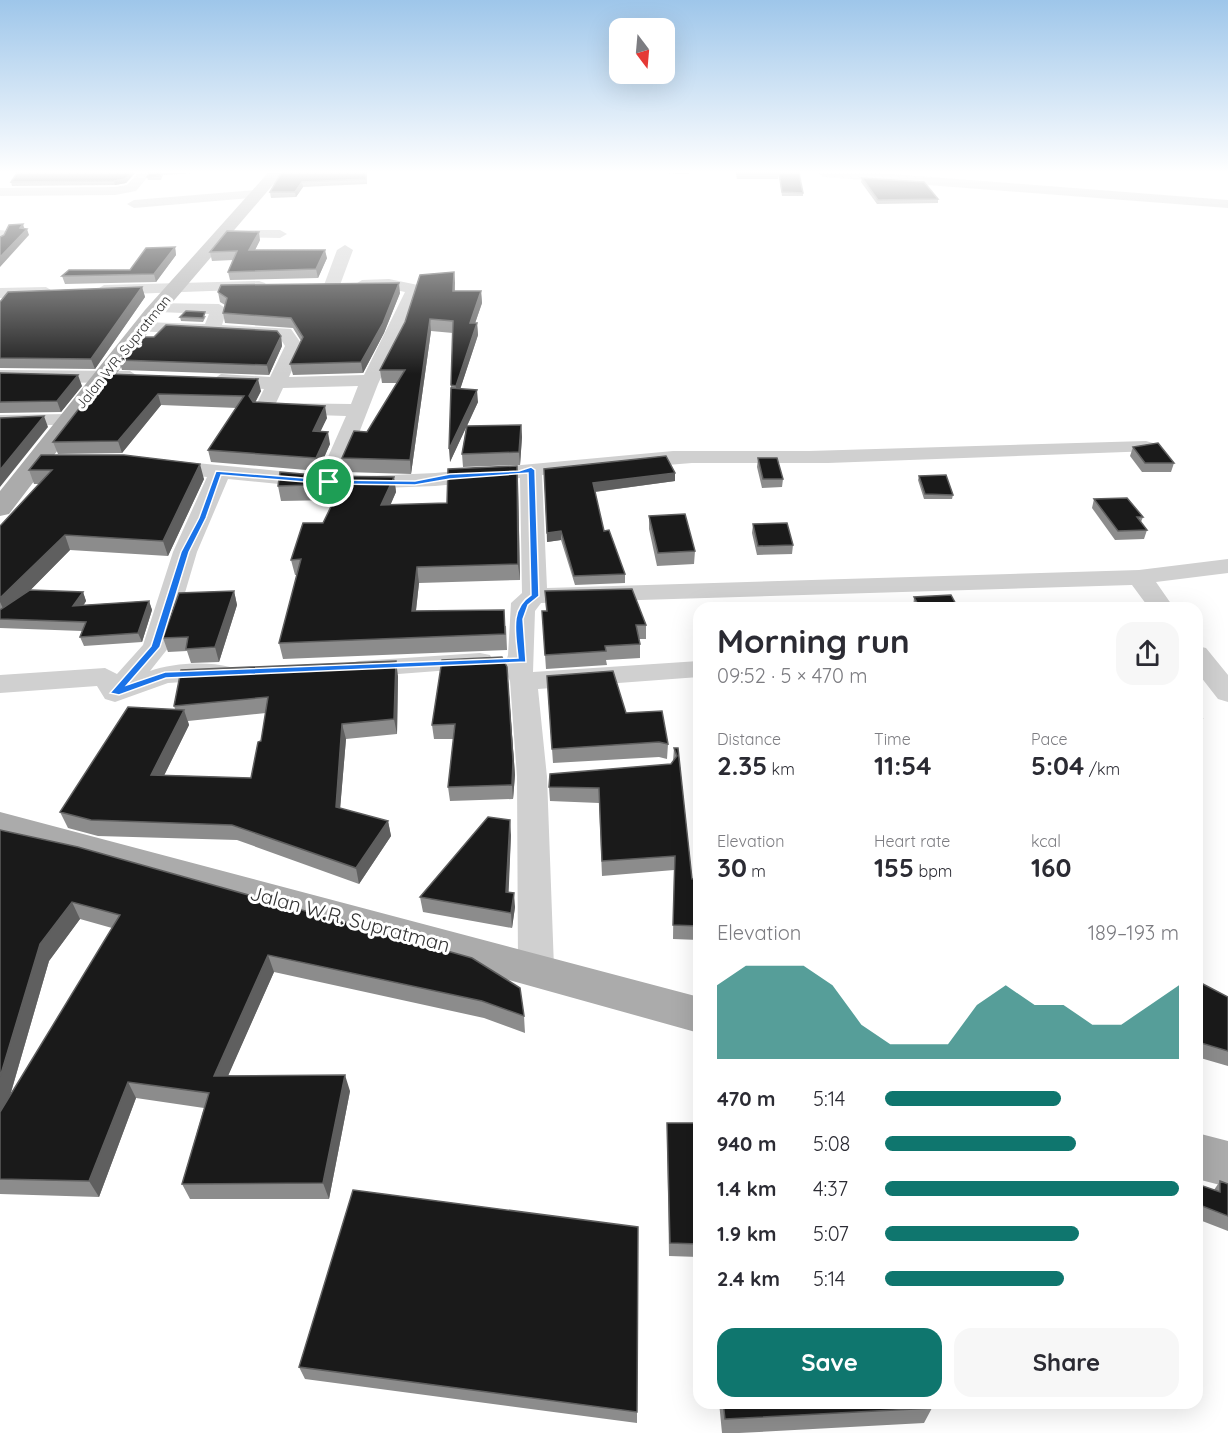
<!DOCTYPE html>
<meta charset="utf-8">
<style>
body{margin:0;font-family:Quicksand,sans-serif;background:#f7f7f7;color:#2b2b33;height:100vh;display:flex;flex-direction:column;font-size:22px;white-space:nowrap}
*{box-sizing:border-box;margin:0}
p{font-size:20px;color:#7c7c81}
.icon{flex:none;width:33px;height:33px;fill:none;stroke:currentColor;stroke-width:2;stroke-linecap:round;stroke-linejoin:round}
.map{position:relative;flex:1;overflow:hidden}
.drawer{position:absolute;left:693px;top:602px;width:510px;height:807px;display:flex;flex-direction:column;background:#fff;border-radius:18px;box-shadow:0 6px 24px #0002}
.drawer>*{flex:none}
.needle{width:39px;rotate:164deg}
.buttons{position:absolute;left:609px;top:18px;display:grid;gap:12px}
.buttons a{display:grid;place-items:center;width:66px;height:66px;border-radius:12px;background:#fff;box-shadow:0 6px 24px #0002;font-size:30px}
.pin{position:absolute;display:grid;place-items:center;width:51px;height:51px;color:#fff;margin:-26px;border:3px solid #fff;border-radius:50%;box-shadow:0 2px 6px #0007}
.round{display:grid;place-items:center;flex:none;width:63px;height:63px;border-radius:18px;background:#f7f7f7}
.head{display:flex;align-items:center;justify-content:space-between;height:102px;padding:0 24px}
h1{font-size:33px;font-weight:800;line-height:45px}
.figures{display:grid;grid-template-columns:repeat(3,1fr);gap:9px;height:102px;padding:6px 24px}
.figures div{display:grid;align-content:center}
.figures b{font-size:26px;font-weight:800}
.figures small{font-size:16px;font-weight:400}
.figures p{font-size:16px}
.chart{height:168px;padding:12px 24px}
.chart p{display:flex;justify-content:space-between}
.chart svg{width:100%;height:108px;margin-top:6px;fill:#0f766e;opacity:.7}
.cta{display:flex;gap:12px;margin-top:auto;padding:12px 24px}
.cta a{flex:1;height:69px;border-radius:18px;background:#0f766e;color:#fff;font-size:24px;font-weight:800;line-height:69px;text-align:center}
.cta a+a{background:#f7f7f7;color:#2b2b33}
ul{padding:0 24px;list-style:none;font-size:20px}
li{display:grid;grid-template-columns:96px 72px 1fr;align-items:center;height:45px}
li i{height:15px;border-radius:8px;background:#0f766e}
.map>svg:first-child{display:block}
.lines{fill:none;stroke-linecap:round;stroke-linejoin:round}
.minor{fill:#d0d0d0;fill-rule:evenodd}
.primary{fill:#ababab;fill-rule:evenodd}
.wall{fill:#8c8c8c;fill-rule:evenodd}
.shaded-wall{fill:#5f5f5f}
.building{fill:#1a1a1a;stroke:#5f5f5f;stroke-width:1.5}
.route{fill:#1a73e8;stroke:#fff;stroke-width:1.5;fill-rule:evenodd}
.labels{text-anchor:middle;stroke-width:6;stroke-linejoin:round;paint-order:stroke}
.far-street-label{font-size:14px;fill:#333;stroke:#fff}
.near-street-label{font-size:20px;fill:#333;stroke:#fff}
</style>
<div class="map">
<svg width="1228" height="1433" viewBox="0 0 1228 1433">
<rect width="100%" height="100%" fill="#fff"/>
<g class="lines">
<path class="minor" d="M 138,173 L 151,173 L 136,191 L 115,195 L 0,196 L 0,188 L 115,187 L 127,185 Z
M 818,173 L 880,173 L 1228,200 L 1228,208 L 824,177 Z
M 257,190 L 262,191 L 262,197 L 134,208 L 127,204 L 134,200 Z
M 0,230 L 8,231 L 10,234 L 5,241 L 0,242 Z
M 222,230 L 280,230 L 287,234 L 280,238 L 217,237 L 215,234 L 217,231 Z
M 345,245 L 353,250 L 340,285 L 338,288 L 326,288 L 324,285 L 337,250 Z
M 389,279 L 418,285 L 421,292 L 378,384 L 340,482 L 337,487 L 329,489 L 228,479 L 197,552 L 169,647 L 150,671 C 172,663 207,661 230,667 L 234,673 L 230,679 L 168,683 L 115,702 L 105,699 L 97,686 L 0,693 L 0,675 L 105,668 L 117,674 L 143,645 L 173,552 L 207,477 L 157,471 L 154,466 L 157,461 L 165,460 L 320,475 L 346,416 L 257,413 L 254,409 L 264,389 L 221,386 L 212,380 L 221,374 L 270,377 L 285,346 L 280,338 L 135,331 L 132,327 L 135,323 L 141,322 L 205,324 L 209,314 L 158,312 L 152,311 L 150,307 L 152,303 L 219,304 L 227,309 L 222,325 L 291,329 L 303,346 L 289,377 L 364,375 L 405,292 C 391,288 363,295 354,285 L 362,280 ZM 358,386 L 351,404 L 276,403 L 283,388 Z
M 259,281 L 265,283 L 267,286 L 265,289 L 104,295 L 96,290 L 104,285 Z
M 46,287 L 54,292 L 52,295 L 0,298 L 0,288 Z
M 0,370 L 130,371 L 139,377 L 130,383 L 0,382 Z
M 69,414 L 76,416 L 79,420 L 76,424 L 0,427 L 0,415 Z
M 1146,441 L 1153,443 L 1156,447 L 1153,451 L 828,463 L 692,463 L 542,475 L 547,588 L 1139,570 L 1228,559 L 1228,573 L 1156,582 L 1174,608 L 1149,608 L 1132,585 L 541,603 L 535,611 L 533,672 L 699,661 L 699,677 L 538,689 L 547,777 L 554,968 L 549,978 L 536,983 L 523,978 L 518,968 L 517,777 L 510,681 L 504,668 L 508,655 L 511,603 L 522,593 L 520,478 L 435,486 L 356,489 L 348,487 L 345,482 L 348,477 L 435,473 L 673,451 L 809,451 Z
M 1197,646 L 1206,648 L 1228,675 L 1228,702 L 1218,699 L 1197,672 Z
M 480,653 L 490,655 L 493,661 L 490,667 L 359,677 L 349,675 L 345,669 L 349,663 L 359,661 Z"/>
<path class="primary" d="M 268,173 L 283,173 L 159,318 L 9,514 L 0,516 L 0,491 L 145,310 Z
M 0,812 L 699,997 L 699,1033 L 0,838 Z
M 1197,1133 L 1228,1141 L 1228,1187 L 1197,1179 Z"/>
</g>
<path class="wall" d="M 17,173 L 135,173 L 126,183 L 115,185 L 12,186 L 11,182 Z
M 149,173 L 195,173 L 163,175 L 161,180 L 148,180 L 147,177 Z
M 281,173 L 367,173 L 367,184 L 303,187 L 296,197 L 271,198 L 270,192 Z
M 655,173 L 689,173 L 689,174 Z
M 736,173 L 799,173 L 803,193 L 803,196 L 782,196 L 779,174 L 778,179 L 737,179 Z
M 862,178 L 938,199 L 938,203 L 877,204 L 861,182 Z
M 260,240 L 255,250 L 327,258 L 318,278 L 230,280 L 228,272 L 233,260 L 212,261 L 210,252 Z
M 175,247 L 176,255 L 156,282 L 65,284 L 62,276 L 130,270 Z
M 454,272 L 455,291 L 481,291 L 482,303 L 475,323 L 477,323 L 478,335 L 460,389 L 478,402 L 467,426 L 521,425 L 522,437 L 520,465 L 463,467 L 462,454 L 466,427 L 450,462 L 451,385 L 453,333 L 431,331 L 411,474 L 345,472 L 342,458 L 367,432 L 397,383 L 382,383 L 380,370 Z
M 142,287 L 145,297 L 95,369 L 0,368 L 0,302 Z
M 218,292 L 400,293 L 384,333 L 363,373 L 293,375 L 290,364 L 301,341 L 293,328 L 225,323 L 223,313 L 225,305 L 220,302 Z
M 206,316 L 203,322 L 181,321 L 180,317 Z
M 281,336 L 282,346 L 269,375 L 122,370 L 119,360 L 154,337 Z
M 0,373 L 82,386 L 61,412 L 0,413 Z
M 106,374 L 261,391 L 255,403 L 327,418 L 320,431 L 330,444 L 318,471 L 211,462 L 208,450 L 237,408 L 161,405 L 122,453 L 58,454 L 53,442 Z
M 1133,447 L 1174,463 L 1171,472 L 1142,472 L 1130,456 Z
M 41,455 L 204,479 L 168,556 L 70,550 L 30,590 L 83,592 L 86,601 L 84,605 L 149,601 L 152,610 L 142,642 L 84,646 L 80,637 L 82,631 L 0,628 L 0,526 L 39,484 L 34,484 L 29,470 Z
M 758,458 L 783,479 L 782,487 L 762,488 L 757,467 Z
M 544,469 L 675,473 L 675,481 L 595,492 L 604,531 L 625,574 L 625,583 L 575,585 L 561,540 L 547,542 Z
M 326,476 L 394,477 L 396,492 L 390,505 L 447,503 L 518,481 L 520,580 L 419,583 L 416,611 L 506,626 L 507,650 L 283,659 L 279,643 L 297,575 L 295,575 L 291,560 L 323,523 L 334,500 L 281,501 L 278,486 Z
M 919,476 L 953,495 L 952,499 L 924,499 L 918,480 Z
M 1094,499 L 1143,517 L 1141,522 L 1147,530 L 1144,539 L 1115,540 L 1092,508 Z
M 649,516 L 695,551 L 694,564 L 657,566 L 649,529 Z
M 753,524 L 793,545 L 792,554 L 757,555 L 752,533 Z
M 234,591 L 237,605 L 219,662 L 191,663 L 187,651 L 168,652 L 163,638 Z
M 545,591 L 646,625 L 646,639 L 639,639 L 640,644 L 640,658 L 606,660 L 607,665 L 546,669 L 542,611 L 546,611 Z
M 914,597 L 958,608 L 913,608 Z
M 398,676 L 397,734 L 346,739 L 340,808 L 388,821 L 391,836 L 359,884 L 237,840 L 98,836 L 68,828 L 60,812 L 175,709 L 174,706 ZM 266,713 L 261,741 L 251,778 L 164,775 L 189,725 L 188,721 Z
M 547,676 L 626,713 L 668,744 L 667,759 L 659,757 L 553,763 Z
M 508,682 L 515,775 L 513,799 L 450,801 L 448,787 L 454,739 L 434,739 L 432,725 Z
M 1197,712 L 1202,718 L 1197,729 Z
M 674,748 L 678,748 L 692,879 L 699,879 L 699,940 L 673,939 L 674,870 L 602,876 L 599,803 L 550,801 L 549,787 L 671,764 L 673,761 Z
M 0,830 L 524,1016 L 525,1033 L 484,1018 L 274,972 L 228,1075 L 350,1091 L 329,1199 L 190,1199 L 182,1184 L 204,1108 L 136,1098 L 99,1197 L 0,1194 ZM 80,919 L 112,928 L 10,1096 L 49,961 Z
M 511,835 L 508,892 L 515,907 L 512,928 L 423,912 L 420,897 Z
M 1201,983 L 1228,997 L 1228,1066 L 1197,1057 L 1197,990 Z
M 667,1123 L 699,1123 L 699,1257 L 669,1256 L 667,1137 Z
M 1220,1181 L 1228,1184 L 1228,1231 L 1197,1219 L 1197,1184 L 1214,1190 Z
M 299,1367 L 637,1412 L 637,1423 L 305,1379 Z
M 719,1402 L 930,1402 L 932,1408 L 924,1423 L 739,1433 L 722,1433 Z"/>
<path class="shaded-wall" d="M 131,173 L 135,173 L 126,183 L 115,185 L 114,181 Z
M 302,182 L 303,187 L 296,197 L 295,192 Z
M 23,224 L 25,231 L 27,229 L 29,235 L 0,267 L 0,257 Z
M 259,232 L 260,240 L 251,258 L 249,250 Z
M 175,247 L 176,255 L 156,282 L 154,274 Z
M 325,250 L 327,258 L 318,278 L 316,269 Z
M 454,272 L 455,283 L 454,303 L 453,291 Z
M 399,283 L 400,293 L 384,333 L 363,373 L 361,362 Z
M 142,287 L 145,297 L 95,369 L 91,359 Z
M 481,291 L 482,303 L 471,335 L 470,323 Z
M 430,319 L 431,331 L 411,474 L 410,460 Z
M 477,323 L 478,335 L 457,399 L 456,386 Z
M 281,336 L 282,346 L 269,375 L 267,365 Z
M 78,375 L 82,386 L 61,412 L 57,401 Z
M 258,379 L 261,391 L 252,408 L 249,396 Z
M 477,390 L 478,402 L 450,462 L 449,449 Z
M 158,394 L 161,405 L 122,453 L 118,441 Z
M 325,406 L 327,418 L 315,443 L 313,431 Z
M 44,416 L 48,427 L 0,487 L 0,470 Z
M 521,425 L 522,437 L 520,465 L 519,452 Z
M 328,432 L 330,444 L 318,471 L 316,458 Z
M 200,464 L 204,479 L 168,556 L 163,541 Z
M 517,466 L 518,481 L 520,580 L 518,564 Z
M 675,473 L 675,481 L 593,492 L 593,483 Z
M 394,477 L 396,492 L 384,520 L 381,505 Z
M 561,531 L 561,540 L 547,542 L 547,533 Z
M 65,535 L 70,550 L 6,615 L 0,602 L 0,598 Z
M 417,567 L 419,583 L 414,627 L 412,611 Z
M 234,591 L 237,605 L 219,662 L 215,647 Z
M 83,592 L 86,601 L 76,615 L 73,606 Z
M 149,601 L 152,610 L 142,642 L 138,633 Z
M 396,661 L 398,676 L 397,734 L 394,719 Z
M 507,667 L 515,775 L 513,799 L 512,785 Z
M 184,710 L 189,725 L 157,790 L 151,775 Z
M 342,724 L 346,739 L 339,822 L 336,807 Z
M 510,820 L 511,835 L 508,907 L 506,892 Z
M 388,821 L 391,836 L 359,884 L 356,868 Z
M 514,893 L 515,907 L 512,928 L 511,913 Z
M 72,902 L 80,919 L 49,961 L 0,1130 L 0,1077 L 40,944 Z
M 268,955 L 274,972 L 221,1092 L 214,1076 Z
M 345,1075 L 350,1091 L 329,1199 L 323,1183 Z
M 128,1082 L 136,1098 L 99,1197 L 89,1181 Z"/>
<path class="building" d="M 17,173 L 131,173 L 125,179 L 114,181 L 11,182 Z
M 149,173 L 161,173 L 160,176 L 147,177 Z
M 281,173 L 366,173 L 366,179 L 302,182 L 295,192 L 270,192 Z
M 737,173 L 778,173 L 779,174 L 737,174 Z
M 779,173 L 799,173 L 803,193 L 782,192 Z
M 862,178 L 924,182 L 938,199 L 878,200 Z
M 23,224 L 20,228 L 27,229 L 0,257 L 0,237 L 4,235 L 9,225 Z
M 227,231 L 259,232 L 249,250 L 325,250 L 316,269 L 228,272 L 237,251 L 210,252 Z
M 175,247 L 154,274 L 62,276 L 69,270 L 130,270 L 146,248 Z
M 454,272 L 453,291 L 481,291 L 470,323 L 477,323 L 456,386 L 451,385 L 453,321 L 430,319 L 410,460 L 342,458 L 354,431 L 367,432 L 405,370 L 380,370 L 405,322 L 420,275 Z
M 399,283 L 383,323 L 361,362 L 290,364 L 303,337 L 291,318 L 223,313 L 227,298 L 218,292 L 221,285 Z
M 142,287 L 91,359 L 0,358 L 0,302 L 8,292 Z
M 186,311 L 205,312 L 203,318 L 180,317 Z
M 166,325 L 277,331 L 281,336 L 267,365 L 119,360 L 137,337 L 154,337 Z
M 0,373 L 78,375 L 57,401 L 0,402 Z
M 106,374 L 258,379 L 249,396 L 253,402 L 325,406 L 313,431 L 328,432 L 316,458 L 208,450 L 244,396 L 158,394 L 118,441 L 53,442 Z
M 451,388 L 477,390 L 449,449 Z
M 44,416 L 0,470 L 0,418 Z
M 521,425 L 519,452 L 462,454 L 467,426 Z
M 1158,443 L 1174,463 L 1145,463 L 1133,447 Z
M 41,455 L 124,455 L 200,464 L 163,541 L 65,535 L 0,598 L 0,526 L 52,470 L 29,470 Z
M 666,456 L 675,473 L 593,483 L 604,531 L 609,530 L 625,574 L 574,576 L 561,531 L 547,533 L 544,469 Z
M 758,458 L 777,458 L 783,479 L 763,479 Z
M 517,466 L 518,564 L 417,567 L 412,611 L 504,610 L 505,634 L 279,643 L 301,559 L 291,560 L 303,523 L 323,523 L 342,484 L 278,486 L 280,472 L 326,476 L 394,477 L 381,505 L 447,503 L 448,469 Z
M 946,475 L 953,495 L 925,494 L 919,476 Z
M 1127,498 L 1143,517 L 1137,517 L 1147,530 L 1118,531 L 1094,499 Z
M 685,514 L 695,551 L 658,553 L 649,516 Z
M 787,523 L 793,545 L 758,546 L 753,524 Z
M 632,589 L 646,625 L 636,625 L 640,644 L 605,646 L 606,651 L 545,655 L 542,611 L 547,611 L 545,591 Z
M 30,590 L 83,592 L 73,606 L 149,601 L 138,633 L 80,637 L 86,622 L 0,619 L 0,610 Z
M 234,591 L 215,647 L 186,649 L 188,637 L 163,638 L 179,593 Z
M 951,595 L 958,608 L 920,608 L 914,597 Z
M 502,657 L 507,667 L 513,761 L 512,785 L 448,787 L 455,724 L 432,725 L 442,660 Z
M 396,661 L 394,719 L 342,724 L 336,807 L 388,821 L 356,868 L 232,825 L 91,820 L 60,812 L 128,707 L 184,710 L 151,775 L 251,778 L 258,742 L 261,741 L 268,697 L 174,706 L 181,670 Z
M 613,671 L 626,713 L 662,711 L 668,744 L 659,742 L 552,749 L 547,676 Z
M 1197,712 L 1202,718 L 1197,719 Z
M 674,748 L 678,748 L 692,879 L 699,878 L 699,926 L 673,925 L 675,856 L 602,861 L 599,788 L 549,787 L 550,774 L 671,764 L 677,756 Z
M 488,817 L 510,820 L 506,892 L 514,893 L 511,913 L 420,897 Z
M 0,830 L 78,847 L 472,958 L 520,988 L 524,1016 L 482,1001 L 268,955 L 214,1076 L 345,1075 L 323,1183 L 182,1184 L 209,1093 L 128,1082 L 89,1181 L 0,1179 L 0,1112 L 120,915 L 72,902 L 40,944 L 0,1077 Z
M 1201,983 L 1228,997 L 1228,1051 L 1201,1043 Z
M 667,1123 L 699,1123 L 699,1244 L 670,1243 Z
M 1220,1181 L 1228,1184 L 1228,1216 L 1197,1204 L 1197,1184 L 1220,1192 Z
M 353,1190 L 638,1227 L 637,1412 L 299,1367 Z
M 723,1402 L 930,1402 L 932,1408 L 725,1419 Z"/>
<linearGradient id="sky" x2="0" y2="1"><stop stop-color="#9ec6ea"/><stop offset="0.46" stop-color="#fff"/><stop offset="1" stop-color="#fff" stop-opacity="0"/></linearGradient>
<rect width="1228" height="374" fill="url(#sky)"/>
<path class="route" d="M 531,467 L 535,470 L 539,596 L 528,605 L 523,619 L 526,662 L 166,678 L 119,695 L 110,693 L 151,646 L 181,552 L 199,518 L 216,471 L 329,480 L 415,481 L 450,474 L 519,471 ZM 528,473 L 531,595 C 509,609 516,635 518,658 L 165,672 L 127,685 L 160,647 L 189,552 L 206,518 L 221,475 L 329,484 L 415,485 L 450,479 Z"/>
<g class="labels">
<g class="far-street-label">
<text transform="translate(123 352) rotate(-51)" y="5">Jalan WR. Supratman</text>
</g>
<g class="near-street-label">
<text transform="translate(350 919) rotate(15)" y="7">Jalan W.R. Supratman</text>
</g>
</g>
</svg>
<div class="buttons">
<a><svg class="needle" viewBox="-14 -14 28 28"><path d="M0-13l5 13h-10z" fill="#e53935"/><path d="M0 13l5-13h-10z" fill="#7c7c81"/></svg></a>
</div>
<div class="pin" style="left:329px;top:482px;background:#1e9e55"><svg class="icon" aria-label="arrive" viewBox="0 0 24 24"><path d="M6 21V4h12l-3 4 3 4H6"/></svg></div>
<section class="drawer">
<div class="head"><div><h1>Morning run</h1><p>09:52 · 5 × 470 m</p></div><a class="round"><svg class="icon" aria-label="share" viewBox="0 0 24 24"><path d="M12 15V3M7 8l5-5 5 5M5 13v7h14v-7"/></svg></a></div>
<div class="figures">
<div><p>Distance</p><b>2.35<small> km</small></b></div>
<div><p>Time</p><b>11:54</b></div>
<div><p>Pace</p><b>5:04<small> /km</small></b></div>
</div>
<div class="figures">
<div><p>Elevation</p><b>30<small> m</small></b></div>
<div><p>Heart rate</p><b>155<small> bpm</small></b></div>
<div><p>kcal</p><b>160</b></div>
</div>
<div class="chart"><p><span>Elevation</span>189–193 m</p>
<svg viewBox="0 0 160 44" preserveAspectRatio="none"><path d="M0 44V14L10 6L20 6L30 6L40 14L50 30L60 38L70 38L80 38L90 22L100 14L110 22L120 22L130 30L140 30L150 22L160 14V44z"/></svg>
</div>
<ul>
<li><b>470 m</b>5:14<i style="width:60%"></i></li>
<li><b>940 m</b>5:08<i style="width:65%"></i></li>
<li><b>1.4 km</b>4:37<i style="width:100%"></i></li>
<li><b>1.9 km</b>5:07<i style="width:66%"></i></li>
<li><b>2.4 km</b>5:14<i style="width:61%"></i></li>
</ul>
<div class="cta"><a>Save</a><a>Share</a></div>
</section>
</div>
